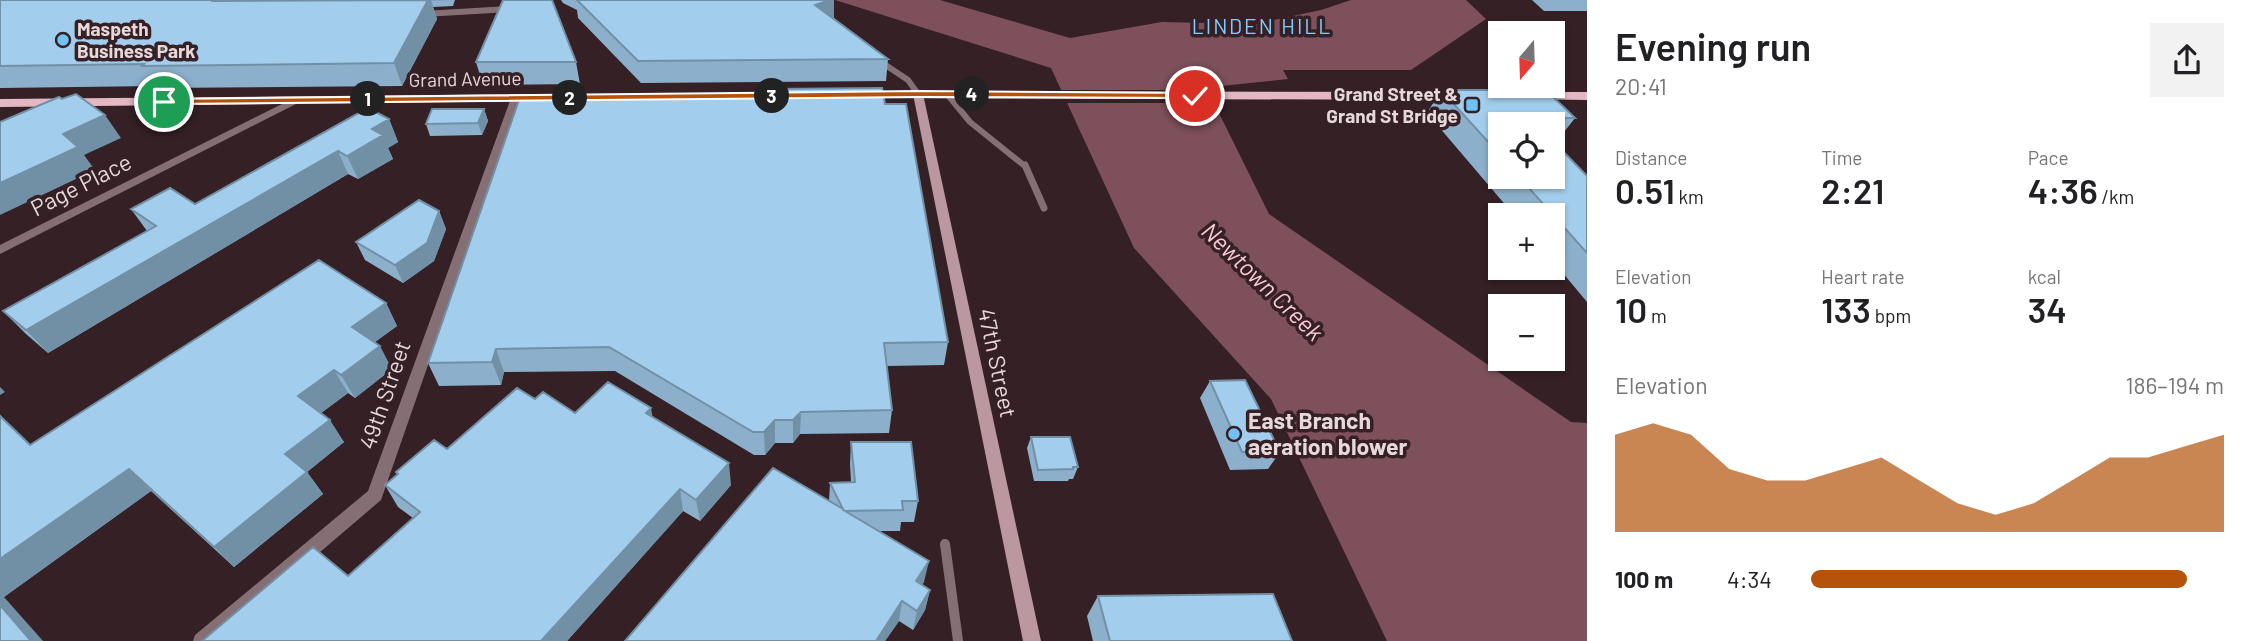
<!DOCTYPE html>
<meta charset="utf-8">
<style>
body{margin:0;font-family:Barlow,sans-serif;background:#f2f2f2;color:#202124;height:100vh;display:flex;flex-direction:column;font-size:26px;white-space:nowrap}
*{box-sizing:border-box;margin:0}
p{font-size:23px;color:#757577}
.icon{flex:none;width:38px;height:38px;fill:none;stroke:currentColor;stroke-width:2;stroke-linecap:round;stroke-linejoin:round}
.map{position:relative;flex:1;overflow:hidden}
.panel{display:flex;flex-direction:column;background:#fff;width:665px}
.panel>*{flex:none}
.needle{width:46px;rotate:199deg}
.tools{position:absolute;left:1488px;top:21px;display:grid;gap:14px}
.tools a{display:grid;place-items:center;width:77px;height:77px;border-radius:0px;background:#fff;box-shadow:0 2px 5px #0004;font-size:35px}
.pin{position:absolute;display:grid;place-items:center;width:60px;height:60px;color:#fff;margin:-30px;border:4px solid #fff;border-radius:50%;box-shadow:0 2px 7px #0007}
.km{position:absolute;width:35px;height:35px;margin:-18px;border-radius:50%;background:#222;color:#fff;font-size:19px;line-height:35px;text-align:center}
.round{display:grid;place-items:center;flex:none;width:74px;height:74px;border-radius:0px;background:#f2f2f2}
.summary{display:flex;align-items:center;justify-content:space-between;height:119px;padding:0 28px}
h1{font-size:38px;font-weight:600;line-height:52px}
.figures{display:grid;grid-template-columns:repeat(3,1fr);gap:10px;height:119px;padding:7px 28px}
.figures div{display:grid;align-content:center}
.figures b{font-size:35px;font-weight:600}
.figures small{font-size:19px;font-weight:400}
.figures p{font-size:19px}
.chart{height:196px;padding:14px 28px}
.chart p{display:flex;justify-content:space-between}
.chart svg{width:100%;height:126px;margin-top:7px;fill:#b45309;opacity:.7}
ul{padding:0 28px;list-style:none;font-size:23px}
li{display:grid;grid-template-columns:112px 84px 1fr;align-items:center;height:52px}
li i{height:18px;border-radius:9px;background:#b45309}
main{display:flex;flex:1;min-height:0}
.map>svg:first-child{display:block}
.forest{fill:#7d505b}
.pier{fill:#342025}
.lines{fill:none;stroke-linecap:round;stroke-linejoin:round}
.lane-far2{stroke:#856f74;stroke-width:6}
.lane-far1{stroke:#856f74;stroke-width:7}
.lane{stroke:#856f74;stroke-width:10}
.street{fill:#856f74;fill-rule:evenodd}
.secondary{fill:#bb98a0;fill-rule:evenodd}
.primary{fill:#e4b8c2;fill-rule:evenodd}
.wall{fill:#8cb0cb;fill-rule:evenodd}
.shaded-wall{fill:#7290a5}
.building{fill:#a3cdec;stroke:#7290a5;stroke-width:2}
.route{fill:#b45309;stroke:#fff;stroke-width:2}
.poi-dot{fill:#72c1f5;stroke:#342025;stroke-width:2.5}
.labels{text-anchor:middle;stroke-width:7;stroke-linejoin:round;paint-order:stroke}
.far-poi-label{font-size:19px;font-weight:bold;fill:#e6d8db;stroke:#342025;text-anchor:start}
.far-street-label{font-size:19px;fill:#e6d8db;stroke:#342025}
.far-neighbourhood-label{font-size:21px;letter-spacing:2px;fill:#83cbfc;stroke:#342025}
.street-label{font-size:23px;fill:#e6d8db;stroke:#342025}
.poi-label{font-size:23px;font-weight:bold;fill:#e6d8db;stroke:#342025;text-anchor:start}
.water-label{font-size:24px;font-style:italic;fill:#facbd5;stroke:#342025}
</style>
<main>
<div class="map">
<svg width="1587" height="641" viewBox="0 0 1587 641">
<rect width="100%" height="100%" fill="#342025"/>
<path class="forest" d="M 835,0 L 940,0 L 1070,38 L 1162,22 L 1255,24 L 1321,10 L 1351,0 L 1466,0 L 1486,19 L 1411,70 L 1283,70 L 1288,79 L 1192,89 L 1199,103 L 1216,107 L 1269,214 L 1571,422 L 1587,423 L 1587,641 L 1387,641 L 1271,399 L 1134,248 L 1051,68 Z"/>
<path class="pier" d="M 1058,90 L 1192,90 L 1199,103 L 1063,103 Z"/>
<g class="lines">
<path class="lane-far2" d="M 424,14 L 509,9
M 881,62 L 908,80 L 918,94
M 947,94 L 970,122 L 1026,167"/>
<path class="lane-far1" d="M 1025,165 L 1044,208"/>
<path class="lane" d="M 945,544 L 958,641"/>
<path class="street" d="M 516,95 L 521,98 L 381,500 L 216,641 L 193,641 L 195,635 L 368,491 L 511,98 Z
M 294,98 L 298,99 L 298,103 L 0,254 L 0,245 Z"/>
<path class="secondary" d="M 918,91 L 923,94 L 1041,641 L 1023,641 L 913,94 Z"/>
<path class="primary" d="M 861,91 L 1459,92 L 1466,96 L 1459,100 L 856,98 L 856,92 Z
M 1529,92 L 1587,92 L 1587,100 L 1524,99 L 1524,93 Z
M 542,94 L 549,98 L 547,101 L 0,107 L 0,99 Z"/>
</g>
<path class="wall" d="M 0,0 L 242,1 L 455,0 L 453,6 L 433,7 L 437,19 L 402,86 L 156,88 L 155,86 L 0,88 Z
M 561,0 L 834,0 L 834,18 L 888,59 L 886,81 L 641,83 L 578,18 L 577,10 L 563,3 Z
M 1532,0 L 1587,0 L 1587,11 L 1544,11 Z
M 476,62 L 576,62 L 580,84 L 483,85 Z
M 1441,90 L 1575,118 L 1557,141 L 1553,141 L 1587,176 L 1587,302 L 1552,260 L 1552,215 L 1514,215 L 1427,113 ZM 1500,124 L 1552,124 L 1552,177 L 1500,177 Z
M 885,104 L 948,342 L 944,365 L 887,366 L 892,410 L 889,433 L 800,434 L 793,443 L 775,443 L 765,455 L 754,455 L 615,371 L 504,372 L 501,385 L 439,386 L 428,363 Z
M 484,109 L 488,121 L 482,135 L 430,136 L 426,124 Z
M 389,119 L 398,142 L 388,148 L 393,159 L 358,179 L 348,174 L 48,353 L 26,334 L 3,311 L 147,231 L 131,209 L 195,204 Z
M 439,211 L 446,229 L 434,261 L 403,283 L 365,260 L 356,242 Z
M 386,303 L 397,326 L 375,342 L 392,369 L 355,398 L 348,393 L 321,413 L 344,442 L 307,472 L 323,494 L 234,567 L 151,491 L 4,597 L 0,641 L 0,415 L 31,445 Z
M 1210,381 L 1280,452 L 1268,469 L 1230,470 L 1200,398 Z
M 535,399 L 575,413 L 653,417 L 731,485 L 700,521 L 683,511 L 567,641 L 202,641 L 348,576 L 413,518 L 398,507 L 385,485 L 397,475 L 396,472 L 447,449 Z
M 1031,437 L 1078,467 L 1073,479 L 1069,479 L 1068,481 L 1034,481 L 1027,448 Z
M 851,442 L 918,501 L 914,522 L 901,522 L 900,531 L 879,531 L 924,582 L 922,585 L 930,590 L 925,610 L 913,630 L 899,621 L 885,641 L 625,641 L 829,501 L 830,483 L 851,482 L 850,464 Z
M 1098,596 L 1292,641 L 1093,641 L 1087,616 Z"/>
<path class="shaded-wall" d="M 428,0 L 431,0 L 437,19 L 402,86 L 394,63 Z
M 830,0 L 834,0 L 834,20 L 815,5 Z
M 484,109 L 488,121 L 482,135 L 478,123 Z
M 105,115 L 121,138 L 84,155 L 95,170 L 0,215 L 0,183 L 63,134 Z
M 389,119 L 398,142 L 388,148 L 393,159 L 358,179 L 347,156 L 372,129 Z
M 338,151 L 348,174 L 48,353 L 26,330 Z
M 439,211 L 446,229 L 434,261 L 403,283 L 395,265 Z
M 386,303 L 397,326 L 364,350 L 352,327 Z
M 380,346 L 392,369 L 355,398 L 341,375 Z
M 496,349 L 504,372 L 501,385 L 492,362 Z
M 334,370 L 348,393 L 313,419 L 298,396 Z
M 0,387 L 5,392 L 0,395 Z
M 651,408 L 655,431 L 646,413 Z
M 801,412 L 800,434 L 793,443 L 793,420 Z
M 330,420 L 344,442 L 301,477 L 285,454 Z
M 775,420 L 775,443 L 765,455 L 764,432 Z
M 729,463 L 731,485 L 700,521 L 696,500 Z
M 129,469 L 151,491 L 4,597 L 43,641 L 31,641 L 0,605 L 0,559 Z
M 307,472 L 323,494 L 234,567 L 214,547 Z
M 680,489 L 683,511 L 567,641 L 541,641 Z
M 929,561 L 924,582 L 911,601 L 916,581 Z
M 930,590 L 925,610 L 913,630 L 917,611 Z
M 902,601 L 899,621 L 885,641 L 876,641 Z"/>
<path class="building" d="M 0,0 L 214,0 L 213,1 L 428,0 L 394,63 L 142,66 L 144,64 L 0,66 Z
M 503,0 L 552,0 L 576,62 L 476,62 Z
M 577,0 L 830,0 L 815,5 L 888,59 L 638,61 Z
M 882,88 L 885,104 L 906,104 L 948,342 L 884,343 L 892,410 L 801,412 L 793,420 L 775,420 L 764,432 L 753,432 L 609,347 L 496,349 L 492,362 L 428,363 L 520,97 L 770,94 L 770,89 Z
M 1441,90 L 1546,90 L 1575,118 L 1531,118 L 1537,124 L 1500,124 L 1500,155 Z
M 76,94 L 105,115 L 63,134 L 78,147 L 0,183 L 0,122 L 59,97 L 62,99 Z
M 368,108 L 389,119 L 372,129 L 383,135 L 347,156 L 338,151 L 26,330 L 3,311 L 156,226 L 131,209 L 170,188 L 195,204 Z
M 432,109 L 484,109 L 478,123 L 426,124 Z
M 1552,140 L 1587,176 L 1587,253 L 1519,177 L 1552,177 Z
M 419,200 L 439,211 L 427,243 L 395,265 L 356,242 Z
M 319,260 L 386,303 L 352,327 L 380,346 L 341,375 L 334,370 L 298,396 L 330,420 L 285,454 L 307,472 L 214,547 L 129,469 L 0,559 L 0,416 L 30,445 Z
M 1245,380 L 1280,452 L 1242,452 L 1210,381 Z
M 608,382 L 651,408 L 646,413 L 729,463 L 696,500 L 680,489 L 541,641 L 202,641 L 313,547 L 348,576 L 420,512 L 385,485 L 398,474 L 396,472 L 434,440 L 447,449 L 517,388 L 535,399 L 543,392 L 575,413 Z
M 1031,437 L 1070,437 L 1078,467 L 1073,467 L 1073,469 L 1038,470 Z
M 851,442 L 911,442 L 918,501 L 902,501 L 903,510 L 845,511 L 929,561 L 916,581 L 930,590 L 917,611 L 902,601 L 876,641 L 625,641 L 773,468 L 843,509 L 830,483 L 855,482 Z
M 1273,594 L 1292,641 L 1110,641 L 1098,596 Z
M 0,605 L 31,641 L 0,641 Z"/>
<path class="route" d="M 918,91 L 1195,93 L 1200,96 L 1195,98 L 918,97 L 164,104 L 160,102 L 164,99 Z"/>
<g class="poi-dot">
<circle cx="63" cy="40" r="7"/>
<rect x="1465" y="98" width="14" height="14" rx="3.5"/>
<circle cx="1234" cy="434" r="7"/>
</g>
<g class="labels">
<g class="far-poi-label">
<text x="77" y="36">Maspeth<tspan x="77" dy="22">Business Park</tspan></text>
<text x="1458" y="101" text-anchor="end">Grand Street &amp;<tspan x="1458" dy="22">Grand St Bridge</tspan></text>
</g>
<g class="far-street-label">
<text transform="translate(465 79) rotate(-1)" y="7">Grand Avenue</text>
</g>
<g class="far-neighbourhood-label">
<text x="1262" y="34">LINDEN HILL</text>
</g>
<g class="street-label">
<text transform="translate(81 185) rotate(-27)" y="8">Page Place</text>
<text transform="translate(997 363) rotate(78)" y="8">47th Street</text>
<text transform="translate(385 395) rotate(-71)" y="8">49th Street</text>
</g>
<g class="poi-label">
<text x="1248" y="429">East Branch<tspan x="1248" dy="26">aeration blower</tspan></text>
</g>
<g class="water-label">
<text transform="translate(1262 282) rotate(44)" y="8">Newtown Creek</text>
</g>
</g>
</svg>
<div class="tools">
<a><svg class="needle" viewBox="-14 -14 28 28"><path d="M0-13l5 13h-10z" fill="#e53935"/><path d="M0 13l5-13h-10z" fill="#757577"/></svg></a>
<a><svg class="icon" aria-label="locate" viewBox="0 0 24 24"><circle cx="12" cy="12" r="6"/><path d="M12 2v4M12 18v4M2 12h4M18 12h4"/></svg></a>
<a>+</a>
<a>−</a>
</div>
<div class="pin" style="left:164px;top:102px;background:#1e9e55"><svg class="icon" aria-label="arrive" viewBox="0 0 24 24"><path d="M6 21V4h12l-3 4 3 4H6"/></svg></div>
<div class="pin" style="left:1195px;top:96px;background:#d93025"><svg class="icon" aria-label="check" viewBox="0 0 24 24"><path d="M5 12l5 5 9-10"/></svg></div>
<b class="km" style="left:368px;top:99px">1</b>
<b class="km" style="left:570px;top:98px">2</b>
<b class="km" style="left:772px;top:96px">3</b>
<b class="km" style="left:972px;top:94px">4</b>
</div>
<section class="panel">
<div class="summary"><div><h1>Evening run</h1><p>20:41</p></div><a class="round"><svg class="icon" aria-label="share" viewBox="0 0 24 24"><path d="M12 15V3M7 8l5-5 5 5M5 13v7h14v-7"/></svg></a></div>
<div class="figures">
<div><p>Distance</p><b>0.51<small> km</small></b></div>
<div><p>Time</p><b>2:21</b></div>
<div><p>Pace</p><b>4:36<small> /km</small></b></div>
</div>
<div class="figures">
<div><p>Elevation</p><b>10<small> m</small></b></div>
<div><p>Heart rate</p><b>133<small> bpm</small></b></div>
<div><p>kcal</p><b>34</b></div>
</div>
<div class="chart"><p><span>Elevation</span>186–194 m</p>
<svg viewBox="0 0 160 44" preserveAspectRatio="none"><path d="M0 44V10L10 6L20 10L30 22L40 26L50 26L60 22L70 18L80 26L90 34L100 38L110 34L120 26L130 18L140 18L150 14L160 10V44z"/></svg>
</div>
<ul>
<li><b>100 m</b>4:34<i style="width:91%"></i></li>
</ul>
</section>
</main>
